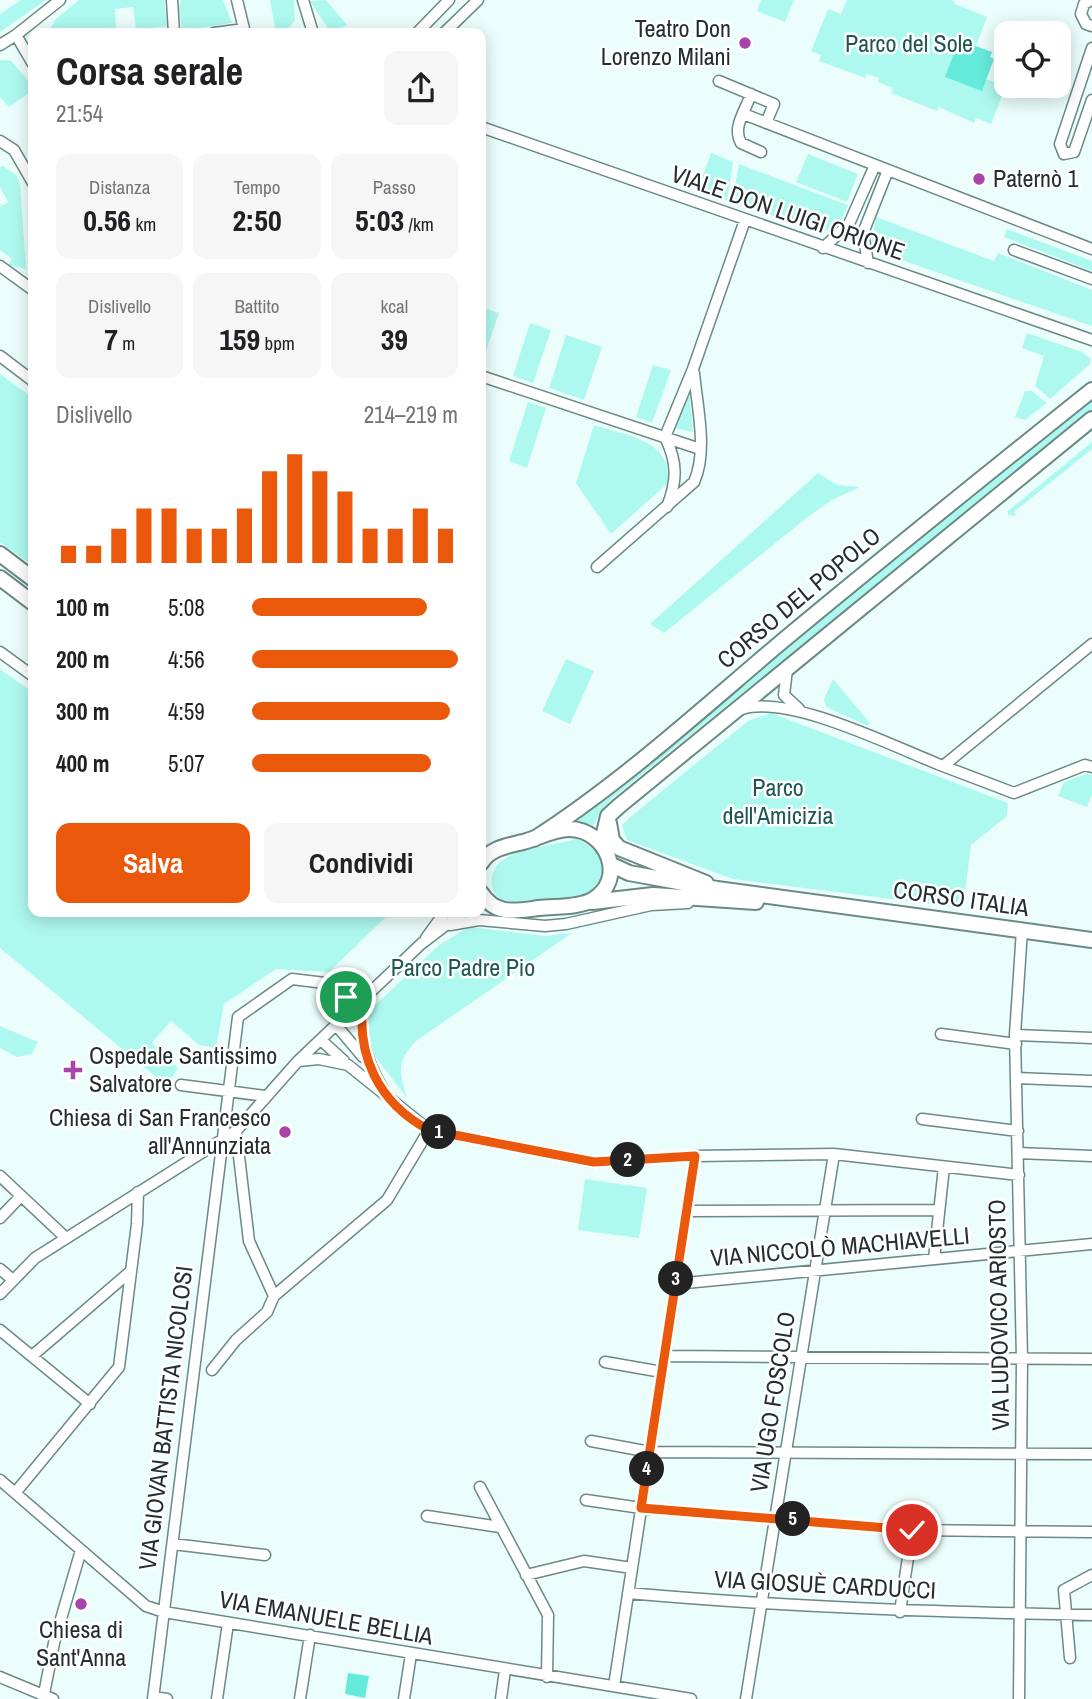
<!DOCTYPE html>
<html lang="it">
<meta charset="utf-8">
<style>
body{margin:0;font-family:"Archivo Narrow",sans-serif;background:#f6f6f6;color:#202124;height:100vh;display:flex;flex-direction:column;font-size:26px;white-space:nowrap}
*{box-sizing:border-box;margin:0}
p{font-size:23px;color:#757577}
.icon{flex:none;width:38px;height:38px;fill:none;stroke:currentColor;stroke-width:2;stroke-linecap:round;stroke-linejoin:round}
.map{position:relative;flex:1;overflow:hidden}
.details{position:absolute;left:28px;top:28px;width:458px;height:889px;display:flex;flex-direction:column;background:#fff;border-radius:14px;box-shadow:0 4px 18px #0003}
.details>*{flex:none}
.tools{position:absolute;left:994px;top:21px;display:grid;gap:14px}
.tools a{display:grid;place-items:center;width:77px;height:77px;border-radius:14px;background:#fff;box-shadow:0 4px 18px #0003;font-size:35px}
.pin{position:absolute;display:grid;place-items:center;width:60px;height:60px;color:#fff;margin:-30px;border:4px solid #fff;border-radius:50%;box-shadow:0 2px 7px #0007}
.km{position:absolute;width:35px;height:35px;margin:-18px;border-radius:50%;background:#222;color:#fff;font-size:19px;line-height:35px;text-align:center}
.round{display:grid;place-items:center;flex:none;width:74px;height:74px;border-radius:14px;background:#f6f6f6}
.head{display:flex;align-items:center;justify-content:space-between;height:119px;padding:0 28px}
h1{font-size:38px;font-weight:700;line-height:52px}
.figures{display:grid;grid-template-columns:repeat(3,1fr);gap:10px;height:119px;padding:7px 28px}
.figures div{display:grid;align-content:center;border-radius:14px;background:#f6f6f6;text-align:center}
.figures b{font-size:30px;font-weight:700}
.figures small{font-size:19px;font-weight:400}
.figures p{font-size:19px}
.chart{height:196px;padding:14px 28px}
.chart p{display:flex;justify-content:space-between}
.chart svg{width:100%;height:126px;margin-top:7px;stroke:#ea580c;stroke-width:6}
.action{display:flex;gap:14px;margin-top:auto;padding:14px 28px}
.action a{flex:1;height:80px;border-radius:14px;background:#ea580c;color:#fff;font-size:28px;font-weight:700;line-height:80px;text-align:center}
.action a+a{background:#f6f6f6;color:#202124}
ul{padding:0 28px;list-style:none;font-size:23px}
li{display:grid;grid-template-columns:112px 84px 1fr;align-items:center;height:52px}
li i{height:18px;border-radius:9px;background:#ea580c}
.map>svg:first-child{display:block}
.green{fill:#aef9ef}
.water{fill:#65ebdc}
.lines{fill:none;stroke-linecap:round;stroke-linejoin:round}
.street-casing{stroke:#6b8a85;stroke-width:13}
.secondary-casing{stroke:#6b8a85;stroke-width:18}
.street{stroke:#fff;stroke-width:10}
.secondary{stroke:#fff;stroke-width:14}
.route-casing{stroke:#fff;stroke-width:14}
.route{stroke:#ea580c;stroke-width:9}
.poi-dot{fill:#a944a9;stroke:#fff;stroke-width:2.5}
.labels{text-anchor:middle;stroke-width:5;stroke-linejoin:round;paint-order:stroke}
.poi-label{font-size:24px;fill:#232f2e;stroke:#fff;text-anchor:end}
.park-label{font-size:24px;fill:#1e5751;stroke:#fff}
.street-label{font-size:24px;fill:#232f2e;stroke:#fff}
</style>
<div class="map">
<svg width="1092" height="1699" viewBox="0 0 1092 1699">
<rect width="100%" height="100%" fill="#ebfefb"/>
<path class="green" d="M 21,0 L 46,0 L 0,32 L 0,14 Z
M 79,0 L 164,0 L 167,26 L 136,30 L 133,7 L 115,9 L 116,29 L 105,30 L 105,33 L 48,33 L 56,19 Z
M 181,0 L 223,0 L 232,23 L 182,31 L 179,7 Z
M 270,0 L 294,0 L 295,20 L 285,33 L 276,33 Z
M 326,0 L 347,25 L 331,33 L 310,1 Z
M 761,0 L 794,0 L 785,22 L 757,11 Z
M 847,0 L 953,0 L 955,4 L 987,17 L 976,46 L 960,40 L 981,90 L 986,79 L 1006,86 L 991,124 L 976,118 L 974,123 L 939,107 L 937,111 L 891,93 L 893,88 L 878,82 L 879,78 L 867,74 L 865,78 L 819,61 L 821,55 L 811,51 L 828,9 L 841,14 Z
M 0,60 L 11,61 L 33,86 L 33,90 L 9,107 L 0,97 Z
M 711,153 L 733,162 L 727,200 L 697,191 Z
M 808,154 L 858,174 L 847,202 L 796,182 Z
M 739,164 L 848,205 L 838,226 L 821,232 L 732,202 Z
M 3,166 L 16,175 L 20,184 L 26,269 L 8,265 L 12,259 L 0,250 L 0,207 L 8,202 L 0,187 L 0,167 Z
M 876,217 L 994,261 L 998,253 L 1092,290 L 1092,326 L 881,253 L 871,244 Z
M 1007,229 L 1092,261 L 1092,271 L 1004,237 Z
M 481,307 L 499,313 L 481,365 Z
M 530,323 L 551,330 L 533,383 L 513,376 Z
M 1027,333 L 1082,352 L 1091,359 L 1090,364 L 1050,399 L 1035,386 L 1044,356 L 1022,348 Z
M 566,335 L 602,347 L 584,400 L 549,388 Z
M 653,365 L 671,370 L 652,423 L 636,417 Z
M 0,374 L 33,398 L 33,566 L 0,542 Z
M 689,390 L 693,432 L 675,428 Z
M 1025,391 L 1032,391 L 1047,403 L 1025,420 L 1015,417 Z
M 1092,396 L 1092,410 L 615,796 L 601,810 L 594,825 L 573,821 Z
M 528,402 L 546,408 L 527,468 L 509,461 Z
M 594,425 C 625,435 676,441 667,484 L 611,534 L 576,483 Z
M 1092,442 L 1092,449 L 1014,512 L 1017,516 L 1008,515 L 1008,511 Z
M 818,473 L 837,485 L 860,487 L 832,500 L 809,516 L 664,633 L 650,624 Z
M 566,659 L 594,671 L 570,724 L 542,711 Z
M 0,669 L 33,693 L 33,912 L 391,912 L 329,972 L 276,969 L 224,1004 L 216,1048 L 199,1045 L 171,1021 L 152,1043 L 178,1068 L 167,1086 L 0,948 Z
M 833,679 L 870,723 L 868,726 L 826,707 L 824,699 Z
M 771,713 L 1008,803 L 1007,816 L 971,845 L 963,908 L 733,879 L 627,840 L 622,825 L 629,818 L 748,721 Z
M 1087,774 L 1092,775 L 1092,794 L 1087,807 L 1058,796 L 1064,782 Z
M 576,839 C 597,846 620,872 593,890 C 579,899 556,897 540,899 C 530,899 517,903 508,901 C 486,898 488,869 503,860 C 522,847 554,845 576,839 Z
M 469,927 L 545,936 L 572,933 L 416,1041 C 396,1062 399,1071 407,1098 L 374,1055 L 368,1029 L 371,1009 L 439,945 Z
M 0,1026 L 38,1042 L 32,1054 L 17,1057 L 0,1048 Z
M 585,1179 L 647,1188 L 639,1238 L 578,1230 Z"/>
<path class="water" d="M 959,40 L 992,52 L 990,57 L 994,59 L 982,91 L 945,77 Z
M 348,1673 L 369,1676 L 365,1698 L 345,1694 Z"/>
<g class="lines">
<defs>
<path id="street" d="M 172,0 L 174,33
M 237,0 L 245,33
M 303,0 L 313,33
M 1091,0 L 1084,4 L 1081,14 L 1086,24 L 1092,26
M 214,33 L 244,29
M 417,33 L 449,0
M 444,33 L 478,0
M 0,45 L 16,35
M 1092,48 L 1060,144 L 1064,154 L 1074,152 L 1092,100
M 33,64 L 16,35 L 60,0
M 719,81 L 774,104 L 766,123
M 751,94 C 745,112 732,127 741,143 L 761,152
M 746,115 L 1092,249
M 481,127 L 1092,340
M 0,141 L 14,150 L 33,183
M 823,248 L 849,224 L 875,165
M 1014,250 L 1092,279
M 868,263 L 863,233 L 888,170
M 0,266 L 33,290
M 0,356 L 33,381
M 481,376 L 700,449
M 667,507 C 677,481 678,463 665,437 L 693,369 L 745,220
M 597,567 L 694,482 C 708,451 697,406 694,373
M 0,652 L 33,676
M 787,669 L 784,695 L 799,709
M 742,709 C 790,694 894,747 943,766 L 1092,644
M 943,766 L 1014,793 L 1085,765 L 1092,767
M 450,925 L 479,920 L 545,926 L 566,924 L 651,905 L 688,903
M 426,938 L 445,912
M 363,999 C 359,1035 365,1059 383,1089
M 336,1025 L 363,1057
M 941,1034 L 1016,1044
M 1015,1035 L 1092,1038
M 321,1040 L 344,1061
M 298,1061 L 319,1059 L 348,1065 L 429,1130 L 594,1162 L 695,1156 L 834,1154 L 1019,1175
M 1016,1078 L 1092,1081
M 181,1085 L 265,1096
M 922,1119 L 1018,1131
M 236,1131 L 249,1241 L 274,1296
M 1018,1153 L 1092,1156
M 0,1176 L 66,1238
M 687,1211 L 939,1210
M 0,1218 L 21,1196
M 934,1259 L 944,1167
M 0,1269 L 13,1280
M 675,1284 L 1092,1244
M 0,1294 L 35,1258 L 236,1131 L 298,1061 L 421,944 L 463,912
M 0,1330 L 90,1404
M 32,1356 L 131,1271
M 664,1356 L 1092,1359
M 605,1362 L 662,1372
M 212,1370 L 236,1340 L 267,1312 L 274,1296 L 387,1200 L 429,1130
M 591,1441 L 650,1452 L 1092,1454
M 0,1480 L 146,1606 L 164,1612 L 691,1699
M 480,1487 L 548,1615 L 547,1677
M 15,1493 L 119,1367 L 137,1224 L 138,1192
M 586,1500 L 641,1508 L 912,1530 L 1092,1532
M 427,1516 L 500,1527
M 173,1544 L 265,1555
M 526,1575 L 584,1561 L 632,1568
M 628,1593 C 783,1607 937,1612 1092,1615
M 900,1612 L 912,1530
M 1070,1658 L 1064,1590 L 1092,1575
M 0,1677 L 53,1699
M 614,1686 L 695,1156
M 154,1697 L 167,1699
M 43,1699 L 54,1643 L 81,1550
M 153,1699 L 238,1017 L 292,979 L 333,984 L 356,1007
M 217,1699 L 228,1623
M 300,1699 L 310,1635
M 404,1699 L 411,1654
M 501,1699 L 505,1670
M 746,1699 L 834,1154
M 1019,1699 L 1022,1359 L 1015,1035 L 1022,930"/>
<path id="secondary" d="M 0,554 L 33,579
M 0,578 L 33,603
M 609,823 L 612,840 L 619,848 L 706,883
M 534,839 C 620,784 701,710 779,644 C 882,558 987,474 1092,390
M 602,842 L 608,816 L 619,806 L 1092,419
M 481,863 C 490,848 507,846 523,842 C 538,838 554,829 569,829 C 607,829 628,880 592,900 C 578,908 554,906 539,908 C 515,911 496,916 481,893
M 612,865 L 629,873 L 717,889 L 1092,940
M 592,902 L 653,895 L 756,902"/>
</defs>
<use href="#street" class="street-casing"/>
<use href="#secondary" class="secondary-casing"/>
<use href="#street" class="street"/>
<use href="#secondary" class="secondary"/>
</g>
<g class="lines">
<defs>
<path id="route" d="M 346,997 L 356,1007 L 363,999 C 356,1055 378,1103 429,1130 L 594,1162 L 695,1156 L 641,1508 L 912,1530"/>
</defs>
<use href="#route" class="route-casing"/>
<use href="#route" class="route"/>
</g>
<g class="poi-dot">
<circle cx="745" cy="43" r="7"/>
<circle cx="979" cy="179" r="7"/>
<path d="M69.5 1059.5h7v7h7v7h-7v7h-7v-7h-7v-7h7z"/>
<circle cx="285" cy="1132" r="7"/>
<circle cx="81" cy="1604" r="7"/>
</g>
<g class="labels">
<g class="poi-label">
<text x="731" y="37">Teatro Don<tspan x="731" dy="28">Lorenzo Milani</tspan></text>
<text x="993" y="187" text-anchor="start">Paternò 1</text>
<text x="89" y="1064" text-anchor="start">Ospedale Santissimo<tspan x="89" dy="28">Salvatore</tspan></text>
<text x="271" y="1126">Chiesa di San Francesco<tspan x="271" dy="28">all'Annunziata</tspan></text>
<text x="81" y="1638" text-anchor="middle">Chiesa di<tspan x="81" dy="28">Sant'Anna</tspan></text>
</g>
<g class="park-label">
<text x="909" y="52">Parco del Sole</text>
<text x="778" y="796">Parco<tspan x="778" dy="28">dell'Amicizia</tspan></text>
<text x="463" y="976">Parco Padre Pio</text>
</g>
<g class="street-label">
<text transform="translate(788 213) rotate(19)" y="8">VIALE DON LUIGI ORIONE</text>
<text transform="translate(799 598) rotate(-40)" y="8">CORSO DEL POPOLO</text>
<text transform="translate(961 899) rotate(8)" y="8">CORSO ITALIA</text>
<text transform="translate(840 1247) rotate(-5)" y="8">VIA NICCOLÒ MACHIAVELLI</text>
<text transform="translate(999 1315) rotate(-91)" y="8">VIA LUDOVICO ARIOSTO</text>
<text transform="translate(773 1402) rotate(-81)" y="8">VIA UGO FOSCOLO</text>
<text transform="translate(166 1418) rotate(-83)" y="8">VIA GIOVAN BATTISTA NICOLOSI</text>
<text transform="translate(825 1585) rotate(3)" y="8">VIA GIOSUÈ CARDUCCI</text>
<text transform="translate(326 1618) rotate(10)" y="8">VIA EMANUELE BELLIA</text>
</g>
</g>
</svg>
<div class="tools">
<a><svg class="icon" aria-label="locate" viewBox="0 0 24 24"><circle cx="12" cy="12" r="6"/><path d="M12 2v4M12 18v4M2 12h4M18 12h4"/></svg></a>
</div>
<div class="pin" style="left:346px;top:997px;background:#1e9e55"><svg class="icon" aria-label="arrive" viewBox="0 0 24 24"><path d="M6 21V4h12l-3 4 3 4H6"/></svg></div>
<div class="pin" style="left:912px;top:1530px;background:#d93025"><svg class="icon" aria-label="check" viewBox="0 0 24 24"><path d="M5 12l5 5 9-10"/></svg></div>
<b class="km" style="left:439px;top:1132px">1</b>
<b class="km" style="left:628px;top:1160px">2</b>
<b class="km" style="left:676px;top:1279px">3</b>
<b class="km" style="left:647px;top:1469px">4</b>
<b class="km" style="left:793px;top:1519px">5</b>
<section class="details">
<div class="head"><div><h1>Corsa serale</h1><p>21:54</p></div><a class="round"><svg class="icon" aria-label="share" viewBox="0 0 24 24"><path d="M12 15V3M7 8l5-5 5 5M5 13v7h14v-7"/></svg></a></div>
<div class="figures">
<div><p>Distanza</p><b>0.56<small> km</small></b></div>
<div><p>Tempo</p><b>2:50</b></div>
<div><p>Passo</p><b>5:03<small> /km</small></b></div>
</div>
<div class="figures">
<div><p>Dislivello</p><b>7<small> m</small></b></div>
<div><p>Battito</p><b>159<small> bpm</small></b></div>
<div><p>kcal</p><b>39</b></div>
</div>
<div class="chart"><p><span>Dislivello</span>214–219 m</p>
<svg viewBox="0 0 160 44" preserveAspectRatio="none"><path d="M5 44V38M15 44V38M25 44V32M35 44V25M45 44V25M55 44V32M65 44V32M75 44V25M85 44V12M95 44V6M105 44V12M115 44V19M125 44V32M135 44V32M145 44V25M155 44V32"/></svg>
</div>
<ul>
<li><b>100 m</b>5:08<i style="width:85%"></i></li>
<li><b>200 m</b>4:56<i style="width:100%"></i></li>
<li><b>300 m</b>4:59<i style="width:96%"></i></li>
<li><b>400 m</b>5:07<i style="width:87%"></i></li>
</ul>
<div class="action"><a>Salva</a><a>Condividi</a></div>
</section>
</div>
